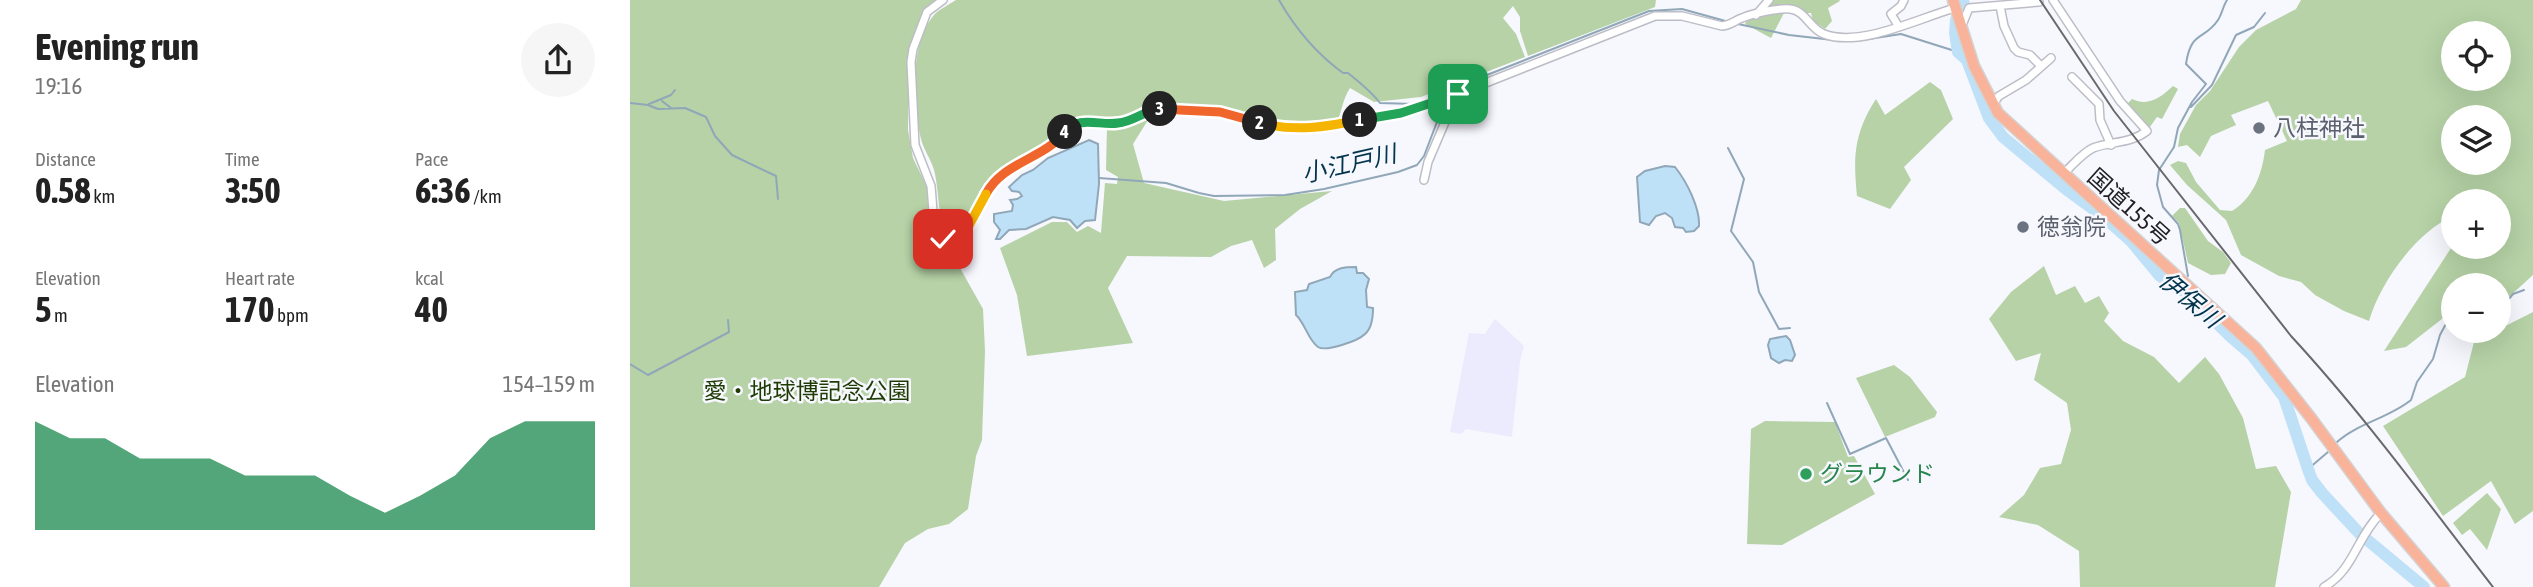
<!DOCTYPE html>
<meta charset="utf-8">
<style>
body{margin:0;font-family:"Asap Condensed","Noto Sans JP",sans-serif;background:#f6f6f6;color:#222;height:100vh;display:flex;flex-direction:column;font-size:26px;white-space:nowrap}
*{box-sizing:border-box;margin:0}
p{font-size:23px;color:#767676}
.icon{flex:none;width:38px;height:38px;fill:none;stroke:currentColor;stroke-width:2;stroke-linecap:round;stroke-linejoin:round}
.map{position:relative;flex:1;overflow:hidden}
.sheet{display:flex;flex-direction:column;background:#fff;width:630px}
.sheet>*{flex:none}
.fabs{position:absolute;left:1811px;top:21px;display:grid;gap:14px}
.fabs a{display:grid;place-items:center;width:70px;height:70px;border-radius:50%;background:#fff;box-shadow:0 7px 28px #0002;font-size:35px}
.pin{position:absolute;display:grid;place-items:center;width:60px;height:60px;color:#fff;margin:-30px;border-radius:14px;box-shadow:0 4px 10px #0006}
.km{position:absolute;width:35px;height:35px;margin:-18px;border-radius:50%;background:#222;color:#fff;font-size:19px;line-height:35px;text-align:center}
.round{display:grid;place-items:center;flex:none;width:74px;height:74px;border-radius:37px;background:#f6f6f6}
.summary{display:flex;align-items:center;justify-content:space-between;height:119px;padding:0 35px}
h1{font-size:38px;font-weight:700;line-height:52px}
.stats{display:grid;grid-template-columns:repeat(3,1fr);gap:10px;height:119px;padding:7px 35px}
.stats div{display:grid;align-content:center}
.stats b{font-size:35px;font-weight:700}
.stats small{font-size:19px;font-weight:400}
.stats p{font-size:19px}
.chart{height:196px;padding:14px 35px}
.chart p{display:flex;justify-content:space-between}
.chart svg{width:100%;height:126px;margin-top:7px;fill:#0b8043;opacity:.7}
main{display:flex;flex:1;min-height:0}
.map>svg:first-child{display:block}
.built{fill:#ecebfe}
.green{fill:#b6d2a6;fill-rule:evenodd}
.water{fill:#bfe1f7;stroke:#90a7b8;stroke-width:2}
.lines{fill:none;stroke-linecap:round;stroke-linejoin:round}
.stream{stroke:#90a7b8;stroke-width:2}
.river{stroke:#bfe1f7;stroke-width:12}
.minor-casing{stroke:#bdbdc7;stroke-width:10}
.highway-casing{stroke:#d3d3d3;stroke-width:13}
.minor{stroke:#fff;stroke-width:7}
.highway{stroke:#f9b39a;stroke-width:10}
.rail{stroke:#68686d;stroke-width:2}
.split-1-casing{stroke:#fff;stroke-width:14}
.split-2-casing{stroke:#fff;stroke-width:14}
.split-3-casing{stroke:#fff;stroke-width:14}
.split-4-casing{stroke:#fff;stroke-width:14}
.split-5-casing{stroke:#fff;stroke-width:14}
.split-6-casing{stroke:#fff;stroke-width:14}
.split-1{stroke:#22a559;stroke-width:9}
.split-2{stroke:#f5b400;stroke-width:9}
.split-3{stroke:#f0652b;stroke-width:9}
.split-4{stroke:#22a559;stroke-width:9}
.split-5{stroke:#f0652b;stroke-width:9}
.split-6{stroke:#f5b400;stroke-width:9}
.worship-dot{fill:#6b7280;stroke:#f7f7fe;stroke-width:2.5}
.leisure-dot{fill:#2e9e5b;stroke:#f7f7fe;stroke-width:2.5}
.labels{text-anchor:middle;stroke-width:5;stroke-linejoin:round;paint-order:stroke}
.worship-label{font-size:23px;fill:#5b616d;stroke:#f7f7fe;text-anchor:start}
.street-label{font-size:23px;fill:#212125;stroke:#f7f7fe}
.park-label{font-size:23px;fill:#1e3b03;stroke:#f7f7fe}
.leisure-label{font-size:23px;fill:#27864d;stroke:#f7f7fe;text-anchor:start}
.water-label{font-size:24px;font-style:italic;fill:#02344c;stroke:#f7f7fe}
</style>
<main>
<section class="sheet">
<div class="summary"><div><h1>Evening run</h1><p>19:16</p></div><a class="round"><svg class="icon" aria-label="share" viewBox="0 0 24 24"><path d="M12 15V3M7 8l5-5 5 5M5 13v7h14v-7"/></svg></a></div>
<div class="stats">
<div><p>Distance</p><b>0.58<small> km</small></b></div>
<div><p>Time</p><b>3:50</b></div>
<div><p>Pace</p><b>6:36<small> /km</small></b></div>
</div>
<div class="stats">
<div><p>Elevation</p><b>5<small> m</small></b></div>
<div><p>Heart rate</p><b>170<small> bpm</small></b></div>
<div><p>kcal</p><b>40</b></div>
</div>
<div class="chart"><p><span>Elevation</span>154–159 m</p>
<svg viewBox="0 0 160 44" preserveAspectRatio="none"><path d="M0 44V6L10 12L20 12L30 19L40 19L50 19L60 25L70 25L80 25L90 32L100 38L110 32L120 25L130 12L140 6L150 6L160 6V44z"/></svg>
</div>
</section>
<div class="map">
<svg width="1903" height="587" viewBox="0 0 1903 587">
<rect width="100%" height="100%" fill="#f7f7fe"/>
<path class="built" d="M 865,319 L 894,346 L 890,361 L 882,437 L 836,429 L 831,434 L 820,432 L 839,333 L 855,334 Z"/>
<path class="green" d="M 0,0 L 307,0 L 294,12 L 286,28 L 280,47 L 278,65 L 278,130 L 283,158 L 297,187 L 298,204 L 313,247 L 330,268 L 353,309 L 355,351 L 352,440 L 346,456 L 338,509 L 319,524 L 298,529 L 275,543 L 249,587 L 0,587 Z
M 326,0 L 1026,0 L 1025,7 L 898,56 L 890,31 L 890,17 L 883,6 L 873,18 L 886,34 L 895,57 L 791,97 L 744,102 L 720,88 C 713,98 712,111 707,122 L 668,126 L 634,122 L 601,112 L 533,107 L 524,104 L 516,106 L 518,120 L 503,144 L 514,183 L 594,201 L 702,191 L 670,209 L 645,229 L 646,260 L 634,268 L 622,240 L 601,246 L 581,257 L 497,256 L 478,288 L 503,343 L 397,356 L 387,295 L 370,248 L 422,222 L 437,222 L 447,232 L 458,226 L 471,233 L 475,183 L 487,184 L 488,177 L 476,170 L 477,126 L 483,121 L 458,120 L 437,125 L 413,146 L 361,177 L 325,245 C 305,214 311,206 305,174 C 303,162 294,151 291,139 C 283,104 279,44 304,15 C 309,9 319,5 326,0 Z
M 1134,0 L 1209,0 L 1210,1 L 1198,8 L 1202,21 L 1195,29 L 1183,21 L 1181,13 L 1154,13 L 1141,38 L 1115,24 L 1117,20 L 1134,16 Z
M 1671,0 L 1903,0 L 1903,275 L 1869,306 L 1869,285 L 1824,285 L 1823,315 L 1817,315 L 1776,347 L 1754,351 L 1823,245 L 1869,247 L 1869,201 L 1824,201 L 1823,216 C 1786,232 1750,283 1739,321 L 1714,311 L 1685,295 L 1671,282 L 1649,276 L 1611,255 L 1596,220 L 1557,185 L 1540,165 L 1548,161 L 1556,163 L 1566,182 L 1590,210 L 1602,211 C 1623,198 1632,175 1635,150 L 1657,141 L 1638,101 L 1601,115 L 1606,125 L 1581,136 L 1570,157 L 1557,145 L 1548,147 L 1550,134 L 1566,105 L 1580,91 L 1609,47 L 1626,30 L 1666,9 ZM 1824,33 L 1869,33 L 1869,79 L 1824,79 ZM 1824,117 L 1869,117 L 1869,163 L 1824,163 Z
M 1300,82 L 1311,90 L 1323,119 L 1274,167 L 1281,180 L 1260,209 L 1227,196 C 1223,157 1224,133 1246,99 L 1255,115 Z
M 1543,86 L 1548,89 L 1532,119 L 1527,117 L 1517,131 L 1495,106 L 1502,99 C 1519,107 1531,97 1543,86 Z
M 1550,208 L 1555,208 L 1578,241 L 1593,252 L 1601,263 L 1595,274 L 1581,275 L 1558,263 L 1549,223 L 1542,216 Z
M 1414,266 L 1426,295 L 1445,286 L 1455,303 L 1469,296 L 1479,313 L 1474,321 L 1493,341 L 1524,357 L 1549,383 L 1575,357 L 1589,374 L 1613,418 L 1626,469 L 1646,466 L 1661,492 L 1645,587 L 1450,587 L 1449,551 L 1408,525 L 1369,517 L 1394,495 L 1410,468 L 1431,464 L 1441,430 L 1437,403 L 1404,380 L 1411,353 L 1386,361 L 1359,319 L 1381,292 Z
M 1903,312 L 1903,511 L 1885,524 L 1861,481 L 1813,516 L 1753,426 L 1835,377 L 1844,342 Z
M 1264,365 L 1280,377 L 1307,412 L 1305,417 L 1255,437 L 1226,378 Z
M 1135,421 L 1205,422 L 1218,457 L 1224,456 L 1245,494 L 1152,545 L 1117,544 L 1121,429 Z
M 1857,493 L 1871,509 L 1857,550 L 1840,529 L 1832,535 L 1823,523 Z"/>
<path class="water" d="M 459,140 L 468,144 L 469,184 L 465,220 L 455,221 L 447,228 L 440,220 L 423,217 L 396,229 L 379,230 L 370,239 L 366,239 L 370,230 L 364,222 L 364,214 L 382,211 L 383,205 L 380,200 L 387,199 L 392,196 L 389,192 L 382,191 L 379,187 L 392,175 L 403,170 L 418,158 Z
M 1035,166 L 1045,167 C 1057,182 1070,208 1069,226 L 1064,231 L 1056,232 L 1053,228 L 1045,227 L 1042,218 L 1035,213 L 1026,216 L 1019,225 L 1010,222 L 1007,177 L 1015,171 Z
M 726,267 L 727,273 L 733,273 L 739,279 L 736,290 L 737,307 L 743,308 C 743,317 741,329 735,334 C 728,341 696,352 688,347 C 678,340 675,323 666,315 L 665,292 L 677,290 L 679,284 L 700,277 C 705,267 716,267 726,267 Z
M 1156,336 L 1160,340 L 1165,355 L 1162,361 L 1155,360 L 1149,363 L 1141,358 L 1138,345 L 1140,339 Z"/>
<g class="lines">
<path class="stream" d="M 649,0 C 665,28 687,54 713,73 L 718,73 C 729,82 741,91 750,103 L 784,104 L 822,88
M 1108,24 L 1159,35 L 1203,40
M 1226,41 L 1271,34 L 1328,52
M 817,96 L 824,88 L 1019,11 L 1052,9 L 1099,22
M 32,101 L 41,108
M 0,103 L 18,105 L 28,109 L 55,108 L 76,117 L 85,136 L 102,155 L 146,176 L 148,199
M 19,104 L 41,95 L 45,90
M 1561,107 L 1582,85 L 1606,35 L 1624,27 L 1635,13
M 1098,148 L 1114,179 L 1101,231 L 1123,262 L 1129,292 L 1149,329 L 1160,328
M 469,178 L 536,183 L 569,193 L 584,196 L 655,195 L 694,189 L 768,172 L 787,165 L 794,156 L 815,101
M 1558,276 L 1550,230 L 1548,224 L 1533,207 L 1527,185 L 1529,170 L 1544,147 L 1548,128 L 1562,102 L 1576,84 L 1556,64 C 1561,30 1574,41 1588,20 C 1592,14 1593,6 1597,0
M 1869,311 L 1883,294 L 1894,290
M 0,364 L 18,375 L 99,332 L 98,320
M 1197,403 L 1220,454 L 1256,438 L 1278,480
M 1707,442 C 1728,423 1759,418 1781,400 L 1787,382 L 1803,359 L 1810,335 L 1818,320 L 1824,319
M 1678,469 L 1698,452"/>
<path class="river" d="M 1333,0 L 1334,5
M 1326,20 L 1325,33 L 1328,52 L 1337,60 L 1359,118 L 1373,137 L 1437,190 L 1474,217 L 1501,241 L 1529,275 L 1550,290 L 1553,290 L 1601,337 L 1622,355 L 1654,397 L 1678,469 L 1682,480 L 1692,493 L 1729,533 L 1794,587"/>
<defs>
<path id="minor" d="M 313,0 L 297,12 L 283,49 L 281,62 L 285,145 L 301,186 L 303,211 L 313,239 L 325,253 L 365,180 L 385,165 L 420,146 L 439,127 L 459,122 L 485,124 L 501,121 L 525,109 L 533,109 L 590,112 L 632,124 L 667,129 L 689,128 L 771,113 L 810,101 L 1025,16 L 1052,16 L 1092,26 C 1101,25 1104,21 1112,18 C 1124,13 1147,8 1160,9 C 1175,10 1180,29 1194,34 C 1230,48 1289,18 1325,8
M 1423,0 L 1490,101 L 1517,131 C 1500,144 1482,141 1463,148 C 1451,154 1443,165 1433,174
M 1370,6 L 1374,26 L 1384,48 L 1388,52 L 1400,55 L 1411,66
M 1126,15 L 1139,0
M 1269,27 L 1261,14 L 1271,6 L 1274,0
M 1331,28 L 1339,8 L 1409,2
M 1442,77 L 1469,104 L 1470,120 L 1481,145
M 1363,104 L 1369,96 L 1396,80 L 1421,58
M 794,180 L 798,162 L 827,94
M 1694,587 C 1724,570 1726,538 1751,513"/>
<path id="highway" d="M 1323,0 L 1344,66 L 1368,113 L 1626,348 L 1681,418 L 1751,513 L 1814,587"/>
</defs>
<use href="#minor" class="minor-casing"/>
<use href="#highway" class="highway-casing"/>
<use href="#minor" class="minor"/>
<use href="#highway" class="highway"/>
<path class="rail" d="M 1410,0 L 1484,111 L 1661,336 C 1734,415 1797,502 1863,587"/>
</g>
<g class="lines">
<defs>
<path id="split-1" d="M 730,120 L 771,113 L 828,94"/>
<path id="split-2" d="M 630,123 C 665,132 696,127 730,120"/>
<path id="split-3" d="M 530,109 L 590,112 L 630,123"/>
<path id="split-4" d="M 435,132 C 448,115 470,126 488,123 C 503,122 515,110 530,109"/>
<path id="split-5" d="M 356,194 C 373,162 414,159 435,132"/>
<path id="split-6" d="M 313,239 L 324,253 L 356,194"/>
</defs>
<use href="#split-1" class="split-1-casing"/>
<use href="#split-2" class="split-2-casing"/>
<use href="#split-3" class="split-3-casing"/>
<use href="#split-4" class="split-4-casing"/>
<use href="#split-5" class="split-5-casing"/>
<use href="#split-6" class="split-6-casing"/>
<use href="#split-1" class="split-1"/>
<use href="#split-2" class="split-2"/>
<use href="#split-3" class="split-3"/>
<use href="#split-4" class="split-4"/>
<use href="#split-5" class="split-5"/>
<use href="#split-6" class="split-6"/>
</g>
<g class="worship-dot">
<circle cx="1629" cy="128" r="7"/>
<circle cx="1393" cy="227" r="7"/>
</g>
<circle class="leisure-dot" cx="1176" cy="474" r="7"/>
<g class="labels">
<g class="worship-label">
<text x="1643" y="136">八柱神社</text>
<text x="1407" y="235">徳翁院</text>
</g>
<g class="street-label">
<text transform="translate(1499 207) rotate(42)" y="8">国道155号</text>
</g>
<g class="park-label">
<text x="177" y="399">愛・地球博記念公園</text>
</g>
<g class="leisure-label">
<text x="1190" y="482">グラウンド</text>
</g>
<g class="water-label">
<text transform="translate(719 164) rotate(-13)" y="8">小江戸川</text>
<text transform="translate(1560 300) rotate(40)" y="8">伊保川</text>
</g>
</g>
</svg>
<div class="fabs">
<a><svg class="icon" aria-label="locate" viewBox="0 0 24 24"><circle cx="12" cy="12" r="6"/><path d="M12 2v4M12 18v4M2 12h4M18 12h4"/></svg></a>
<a><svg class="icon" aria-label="layers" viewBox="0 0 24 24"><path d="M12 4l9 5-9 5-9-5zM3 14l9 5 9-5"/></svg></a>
<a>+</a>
<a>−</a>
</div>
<div class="pin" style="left:828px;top:94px;background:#1e9e55"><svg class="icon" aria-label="arrive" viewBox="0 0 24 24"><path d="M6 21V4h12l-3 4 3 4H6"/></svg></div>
<div class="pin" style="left:313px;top:239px;background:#d93025"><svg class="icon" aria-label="check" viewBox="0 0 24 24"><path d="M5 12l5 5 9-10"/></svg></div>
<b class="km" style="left:730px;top:120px">1</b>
<b class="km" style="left:630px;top:123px">2</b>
<b class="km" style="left:530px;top:109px">3</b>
<b class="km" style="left:435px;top:132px">4</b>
</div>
</main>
